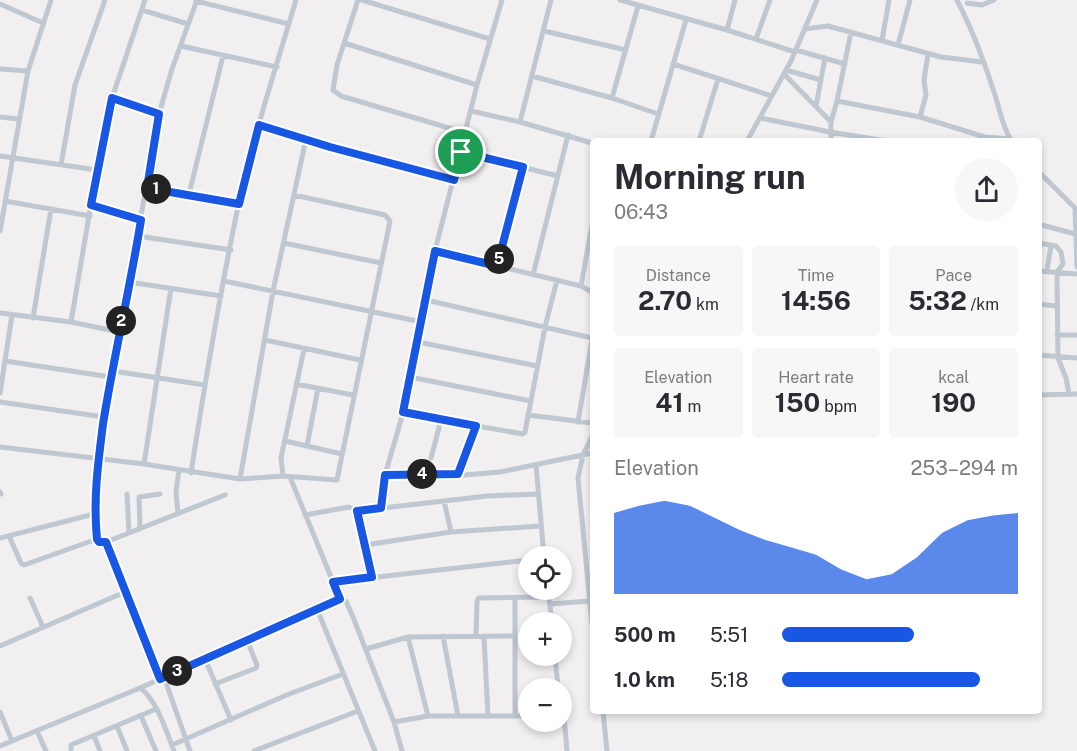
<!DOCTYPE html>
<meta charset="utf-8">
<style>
body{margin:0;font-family:"Public Sans",sans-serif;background:#f7f7f7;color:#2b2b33;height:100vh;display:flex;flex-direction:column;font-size:22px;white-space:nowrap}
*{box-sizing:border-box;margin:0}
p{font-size:20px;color:#7c7c81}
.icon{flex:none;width:33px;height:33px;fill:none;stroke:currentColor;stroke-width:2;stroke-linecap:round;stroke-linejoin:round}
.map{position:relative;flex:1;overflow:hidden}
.side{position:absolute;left:590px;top:138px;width:452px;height:576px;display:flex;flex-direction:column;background:#fff;border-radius:6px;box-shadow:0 3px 9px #0003}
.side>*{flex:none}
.controls{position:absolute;left:518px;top:546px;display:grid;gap:12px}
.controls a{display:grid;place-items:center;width:54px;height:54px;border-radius:50%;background:#fff;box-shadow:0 3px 9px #0003;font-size:30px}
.pin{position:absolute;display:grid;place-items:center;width:51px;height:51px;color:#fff;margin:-26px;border:3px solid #fff;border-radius:50%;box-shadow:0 2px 6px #0007}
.km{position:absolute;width:30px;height:30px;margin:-15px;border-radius:50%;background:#222;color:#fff;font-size:16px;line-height:30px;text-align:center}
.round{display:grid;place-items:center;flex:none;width:63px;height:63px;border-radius:32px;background:#f7f7f7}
.headline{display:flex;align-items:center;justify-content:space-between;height:102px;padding:0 24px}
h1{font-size:33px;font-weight:700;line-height:45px}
.metrics{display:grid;grid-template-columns:repeat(3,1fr);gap:9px;height:102px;padding:6px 24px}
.metrics div{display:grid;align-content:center;border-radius:6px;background:#f7f7f7;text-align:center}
.metrics b{font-size:26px;font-weight:700}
.metrics small{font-size:16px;font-weight:400}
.metrics p{font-size:16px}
.chart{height:168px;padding:12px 24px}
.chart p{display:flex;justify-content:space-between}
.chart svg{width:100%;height:108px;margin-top:6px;fill:#1757e3;opacity:.7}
ul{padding:0 24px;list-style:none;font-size:20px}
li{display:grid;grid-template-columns:96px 72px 1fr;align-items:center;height:45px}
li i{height:15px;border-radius:8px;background:#1757e3}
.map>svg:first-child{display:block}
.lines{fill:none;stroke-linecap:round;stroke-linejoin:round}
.street{stroke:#bfc7d1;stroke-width:5}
.route-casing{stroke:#fff;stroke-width:12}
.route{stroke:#1757e3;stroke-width:8}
</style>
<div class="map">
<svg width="1077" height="751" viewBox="0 0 1077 751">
<rect width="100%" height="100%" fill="#f1efef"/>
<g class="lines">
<path class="street" d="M 358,0 L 337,65 L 333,90 L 341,96 L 466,133
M 362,0 L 490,39
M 620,0 L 727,30 L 795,52
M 957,0 C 972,29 984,61 994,92 C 1000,109 1001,124 1011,140
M 196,1 L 289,24
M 967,3 L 982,5 L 994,0
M 0,4 L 43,23
M 142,10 L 188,24
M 805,29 L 828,26 L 941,57 L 982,62
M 727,30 L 735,0
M 544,31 L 626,50
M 756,39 L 770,0
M 882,40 L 889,0
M 344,43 L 477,85
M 898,45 L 910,0
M 181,46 L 277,67
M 796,50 L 845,64
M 673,64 L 772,96
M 0,69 L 28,71
M 786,70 L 821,80
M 784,74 L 831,122
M 532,76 L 612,98 L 658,114
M 112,98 L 159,114
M 612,98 L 638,6
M 837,101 L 920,117 L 985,137 L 1011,139
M 816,106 L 825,58
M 471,111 L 520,122 L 592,143
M 0,117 L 18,119
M 920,117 L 926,95 L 924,80 L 928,54
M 760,118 L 830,132 L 887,141
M 520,122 L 551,0
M 259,125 L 330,147 L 454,180
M 651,141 L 686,20
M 699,141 L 718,79
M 747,141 L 791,61 L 817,0
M 831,141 L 831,122 L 837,101 L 851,32
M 461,152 L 558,176
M 0,156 L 97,170
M 61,165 L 75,85 L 105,0
M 1038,171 L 1075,208 L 1077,267
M 147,188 L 239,204
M 189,194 L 223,56
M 5,201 L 90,216
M 91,205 L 141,220
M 1038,224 L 1075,234
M 0,231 L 28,71 L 51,0
M 138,236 L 231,250
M 284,243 L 381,263
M 1038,243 L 1056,246 L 1061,252 L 1063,264 L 1057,272 L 1058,358 L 1066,378 L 1069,394
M 435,251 L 581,286 L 592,292
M 497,266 L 523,167
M 1038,271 L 1077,274
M 1047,271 L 1051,246
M 533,275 L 568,135
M 224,281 L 422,322
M 129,282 L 221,296
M 581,286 L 592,225
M 426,300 L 592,338
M 1038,304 L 1056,306
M 0,313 L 71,322 L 119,332
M 33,318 L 51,209
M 71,322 L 100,151 L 112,98 L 145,0
M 1057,335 L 1077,335
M 265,340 L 360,360
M 418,342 L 537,366
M 1038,355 L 1077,358
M 5,361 L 111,377
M 113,371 L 205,385
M 410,377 L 531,401
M 296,384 L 353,395
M 0,393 L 12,315
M 1038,395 L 1077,394
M 0,402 L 104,417
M 403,413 L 523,434 L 525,432 L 545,327 L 557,280
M 528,415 L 592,423
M 578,422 L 592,340
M 592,436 L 583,455 L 578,478 L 592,624
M 285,441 L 342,454
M 307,446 L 318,388
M 0,447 L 144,464 L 240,479 L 283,476 L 337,480 L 390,221 L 385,215 L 294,195
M 431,458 L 441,420
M 144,464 L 171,288
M 536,465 L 544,556
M 191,473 C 205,382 220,292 239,202 C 254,134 276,67 296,0
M 458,474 L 476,426
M 385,475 L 464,475 L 500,472 L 592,453
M 283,476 L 281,458 L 304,349
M 290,477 L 340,599 L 346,601 L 353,617 L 394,722 L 402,751
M 240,479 L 273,291 L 306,139
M 0,492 L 1,494
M 127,494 L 129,533
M 444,501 L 451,532
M 381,508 L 385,475 L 403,413 L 435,251 L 477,85 L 502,0
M 357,511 L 372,577
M 178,513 L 176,492 L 179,470
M 305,515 L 349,507 L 357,511 L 487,496 L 538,494
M 140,529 L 139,497 L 160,494
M 9,536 L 21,563 L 24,565 L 97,539 L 99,542 L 106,542 L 225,495
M 0,538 L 94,514
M 97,539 L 94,514 L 98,459 L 159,114 L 172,69 L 197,0
M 106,542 L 160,679
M 365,545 L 451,532 L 541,526
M 333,582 L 528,560
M 548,590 L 552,622
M 30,598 L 43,627
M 515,599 L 515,716
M 550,604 L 590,601
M 317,609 L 375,751
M 443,636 L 458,716
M 476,636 L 477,601 L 479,598 L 550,597
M 484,636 L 488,716
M 408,637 L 428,716
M 0,646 L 125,592
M 366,649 L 408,637 L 515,636
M 555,656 L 558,688
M 205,659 L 231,720
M 164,677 L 190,751
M 215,684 L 256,668 L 257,665 L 247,640
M 140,688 C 156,698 167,733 174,751
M 561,706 L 564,716 L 567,751
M 603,711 L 607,751
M 0,712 L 12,741
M 141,716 L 156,751
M 394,722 L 428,716 L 528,716
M 117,726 L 127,751
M 37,731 L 46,751
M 94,736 L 100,751
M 172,745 L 289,694 L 343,674
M 0,746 L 140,688 L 340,599
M 71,751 L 71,745 L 156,709
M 254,751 L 358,711"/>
</g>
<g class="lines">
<defs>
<path id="route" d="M 112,98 L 159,114 L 147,188 L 239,204 L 259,125 L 330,147 L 454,180 L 461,152 L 523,167 L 497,266 L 435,251 L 403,412 L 476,426 L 458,474 L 385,475 L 381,508 L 357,511 L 372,577 L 333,582 L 340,599 L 160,679 L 106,542 L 99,542 L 97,539 C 93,500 98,463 103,424 C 114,356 130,288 141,220 L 91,205 Z"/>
</defs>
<use href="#route" class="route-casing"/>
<use href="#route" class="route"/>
</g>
</svg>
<div class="controls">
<a><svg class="icon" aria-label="locate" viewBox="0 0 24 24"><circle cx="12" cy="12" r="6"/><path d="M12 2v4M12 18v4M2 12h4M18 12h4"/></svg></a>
<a>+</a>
<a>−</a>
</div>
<div class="pin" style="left:461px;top:152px;background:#1e9e55"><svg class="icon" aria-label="arrive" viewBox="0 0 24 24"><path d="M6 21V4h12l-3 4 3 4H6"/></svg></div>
<b class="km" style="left:156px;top:189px">1</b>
<b class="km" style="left:121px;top:321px">2</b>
<b class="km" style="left:177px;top:671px">3</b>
<b class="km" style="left:422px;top:474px">4</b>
<b class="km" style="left:499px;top:259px">5</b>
<section class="side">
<div class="headline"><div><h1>Morning run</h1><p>06:43</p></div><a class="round"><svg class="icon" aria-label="share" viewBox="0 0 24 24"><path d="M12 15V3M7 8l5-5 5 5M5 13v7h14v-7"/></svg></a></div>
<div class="metrics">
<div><p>Distance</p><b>2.70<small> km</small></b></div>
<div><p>Time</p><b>14:56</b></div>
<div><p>Pace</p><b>5:32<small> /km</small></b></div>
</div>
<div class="metrics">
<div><p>Elevation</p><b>41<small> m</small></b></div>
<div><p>Heart rate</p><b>150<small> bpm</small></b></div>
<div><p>kcal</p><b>190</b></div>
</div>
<div class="chart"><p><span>Elevation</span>253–294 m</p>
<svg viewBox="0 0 160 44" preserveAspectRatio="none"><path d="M0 44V11L10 8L20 6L30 8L40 13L50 18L60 22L70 25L80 28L90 34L100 38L110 36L120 29L130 19L140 14L150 12L160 11V44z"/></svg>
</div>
<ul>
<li><b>500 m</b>5:51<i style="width:56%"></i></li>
<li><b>1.0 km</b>5:18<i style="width:84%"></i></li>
</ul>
</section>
</div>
